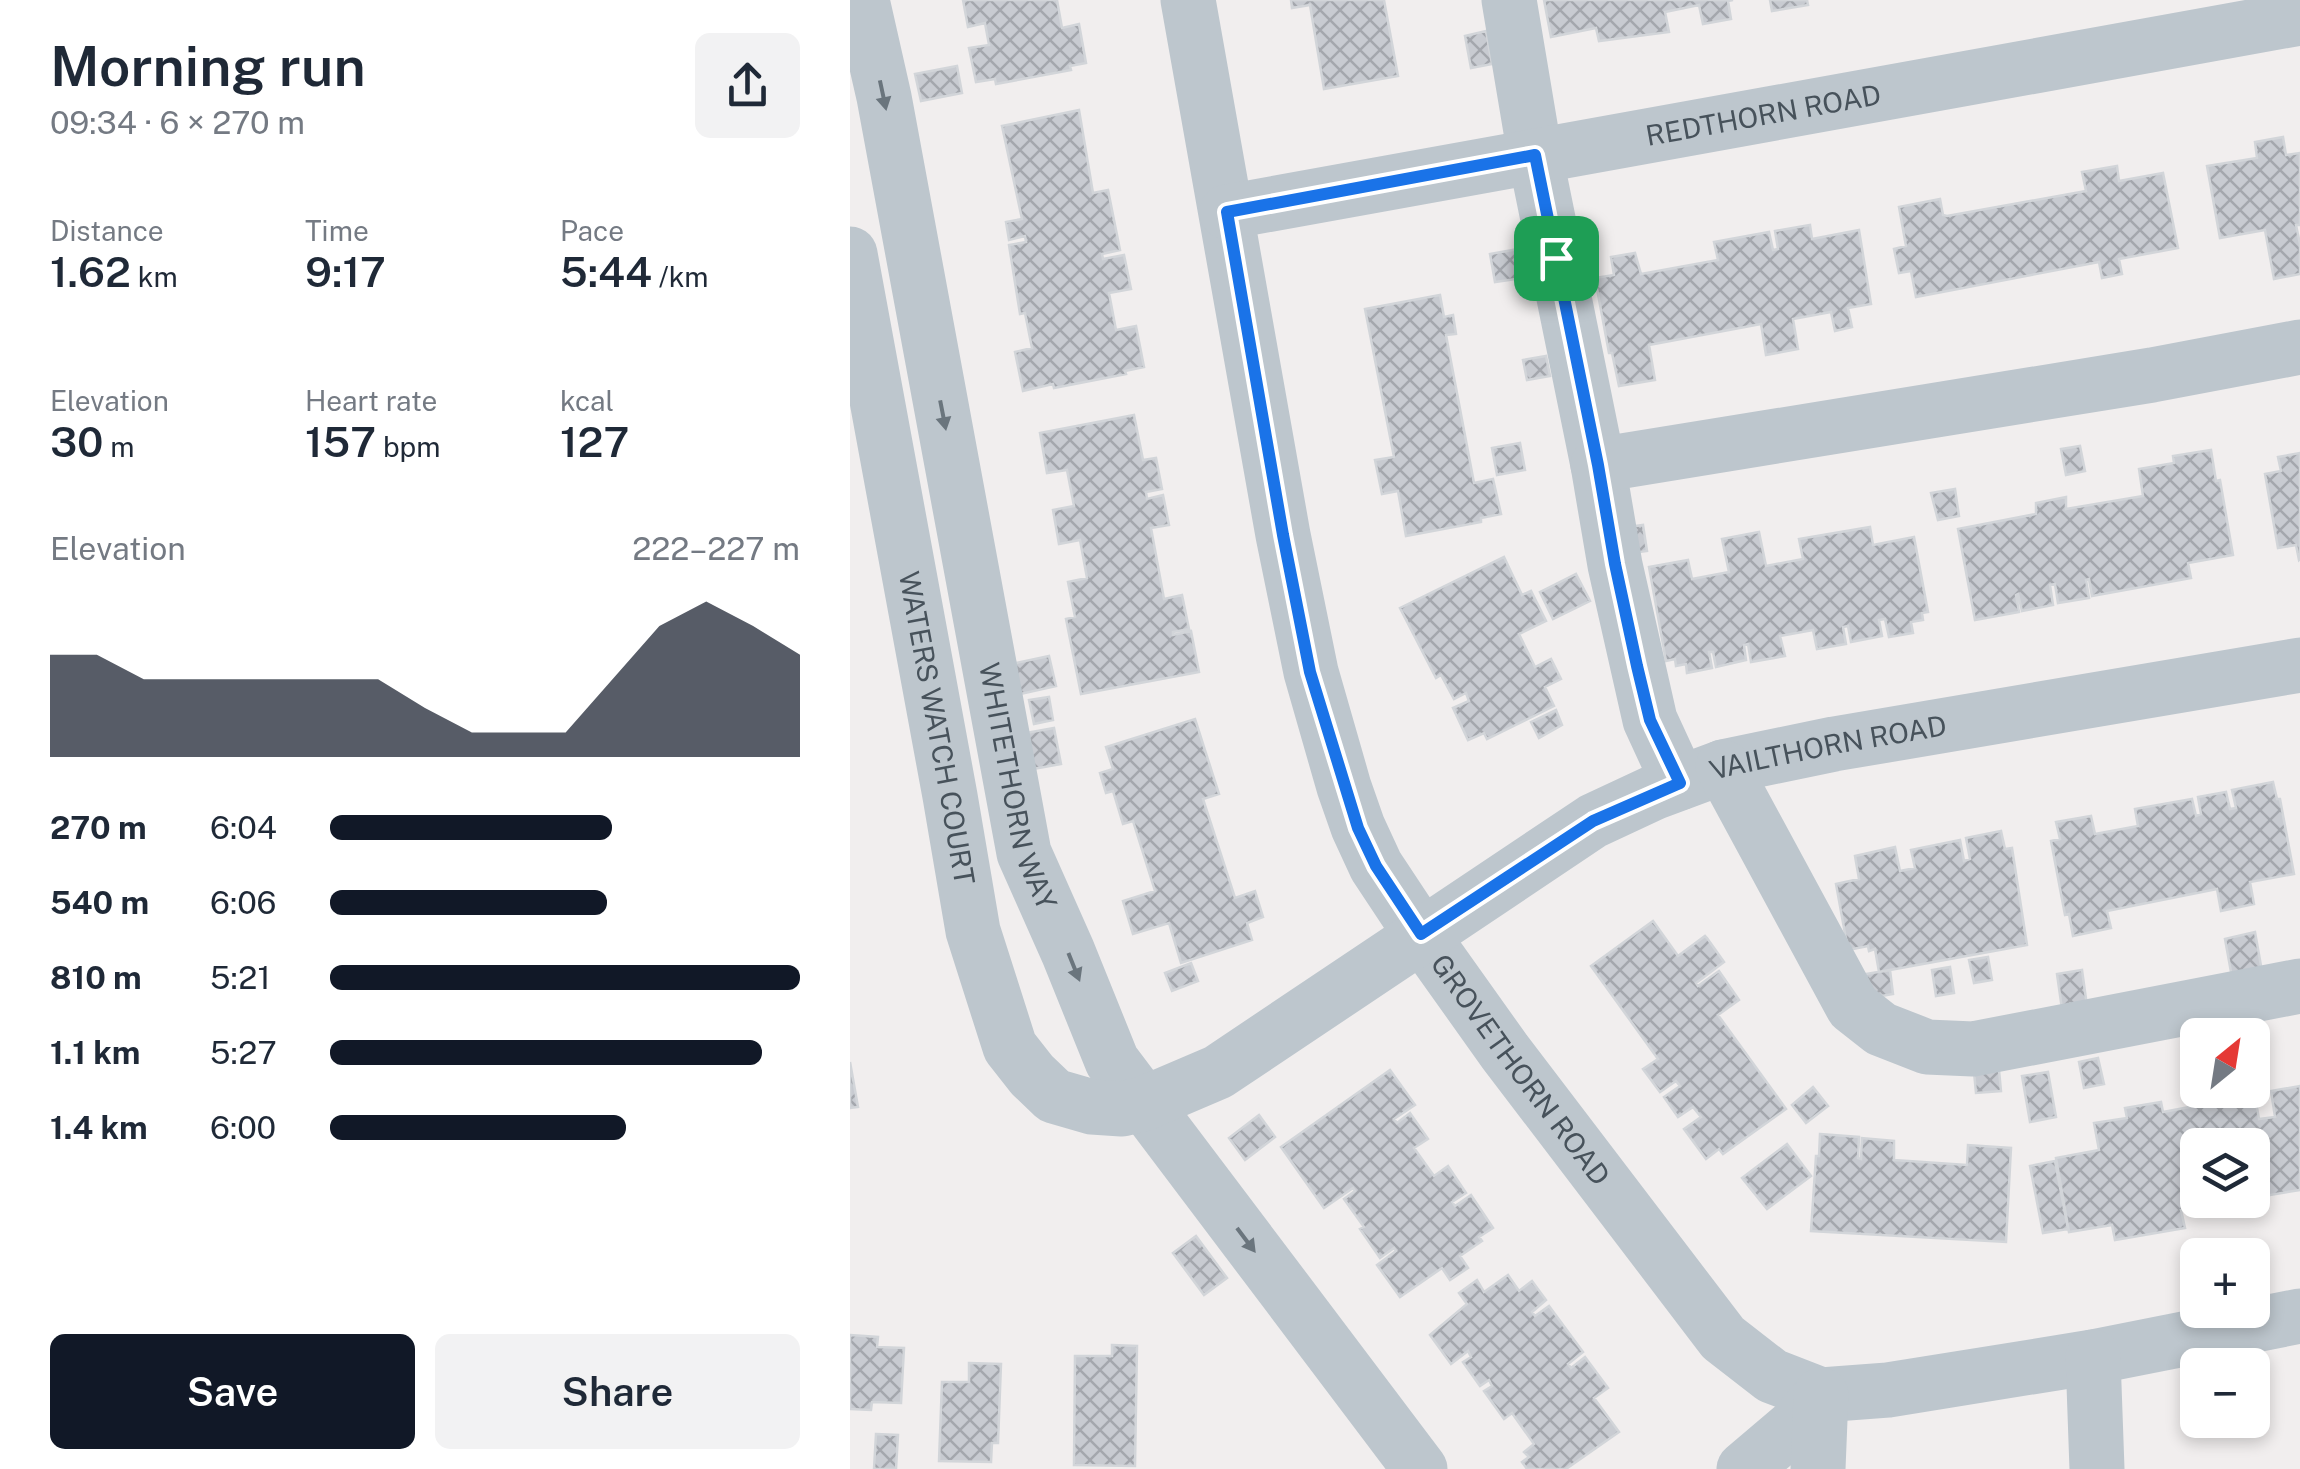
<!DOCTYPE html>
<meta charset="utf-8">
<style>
body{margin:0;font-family:"Public Sans",sans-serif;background:#f2f2f3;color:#1f2937;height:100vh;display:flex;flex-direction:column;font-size:38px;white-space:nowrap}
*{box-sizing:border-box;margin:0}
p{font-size:32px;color:#747a83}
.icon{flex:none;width:55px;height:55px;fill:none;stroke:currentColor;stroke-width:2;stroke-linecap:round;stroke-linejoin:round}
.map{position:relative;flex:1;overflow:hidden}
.drawer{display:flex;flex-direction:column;background:#fff;width:850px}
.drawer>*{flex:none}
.needle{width:65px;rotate:30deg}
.fabs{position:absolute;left:1330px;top:1018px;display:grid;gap:20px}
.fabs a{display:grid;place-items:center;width:90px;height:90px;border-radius:15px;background:#fff;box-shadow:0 5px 15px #0003;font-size:50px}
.pin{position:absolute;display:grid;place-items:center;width:85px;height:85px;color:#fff;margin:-42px;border-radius:20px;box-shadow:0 5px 15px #0006}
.round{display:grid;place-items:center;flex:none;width:105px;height:105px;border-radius:15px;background:#f2f2f3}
.overview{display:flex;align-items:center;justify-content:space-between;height:170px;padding:0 50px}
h1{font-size:55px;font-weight:600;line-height:75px}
.figures{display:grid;grid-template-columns:repeat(3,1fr);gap:15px;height:170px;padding:10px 50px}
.figures div{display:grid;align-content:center}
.figures b{font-size:42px;font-weight:600}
.figures small{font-size:28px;font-weight:400}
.figures p{font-size:28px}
.chart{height:280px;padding:20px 50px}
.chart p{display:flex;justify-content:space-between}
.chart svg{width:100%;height:180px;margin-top:10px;fill:#111827;opacity:.7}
.cta{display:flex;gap:20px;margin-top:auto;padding:20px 50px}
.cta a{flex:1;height:115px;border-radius:15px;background:#111827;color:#fff;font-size:40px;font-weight:600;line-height:115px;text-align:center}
.cta a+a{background:#f2f2f3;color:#1f2937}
ul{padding:0 50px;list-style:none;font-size:32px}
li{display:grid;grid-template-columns:160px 120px 1fr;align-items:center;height:75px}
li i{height:25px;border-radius:12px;background:#111827}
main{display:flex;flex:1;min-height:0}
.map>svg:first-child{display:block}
.building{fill:url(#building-cross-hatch);stroke:#d2d5d9;stroke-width:2.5}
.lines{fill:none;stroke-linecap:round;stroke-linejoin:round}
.minor{stroke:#bdc6cd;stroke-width:55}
.oneway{fill:#6a757d}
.route-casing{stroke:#fff;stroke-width:20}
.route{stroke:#1a73e8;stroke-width:12}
.labels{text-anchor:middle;stroke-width:9;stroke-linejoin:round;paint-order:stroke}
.street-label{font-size:28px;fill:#47525b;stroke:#fff}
</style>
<main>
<section class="drawer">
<div class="overview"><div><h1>Morning run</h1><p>09:34 · 6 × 270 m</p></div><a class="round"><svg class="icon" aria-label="share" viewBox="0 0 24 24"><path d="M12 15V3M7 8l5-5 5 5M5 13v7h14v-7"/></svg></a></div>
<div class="figures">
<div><p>Distance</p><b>1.62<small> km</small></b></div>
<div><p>Time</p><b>9:17</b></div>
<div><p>Pace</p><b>5:44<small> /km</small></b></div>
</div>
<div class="figures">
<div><p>Elevation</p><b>30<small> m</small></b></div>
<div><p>Heart rate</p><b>157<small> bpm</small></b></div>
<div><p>kcal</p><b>127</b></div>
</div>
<div class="chart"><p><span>Elevation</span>222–227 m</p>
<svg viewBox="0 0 160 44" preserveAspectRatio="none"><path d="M0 44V19L10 19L20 25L30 25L40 25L50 25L60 25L70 25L80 32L90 38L100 38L110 38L120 25L130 12L140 6L150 12L160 19V44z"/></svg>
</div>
<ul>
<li><b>270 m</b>6:04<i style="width:60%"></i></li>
<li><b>540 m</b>6:06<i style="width:59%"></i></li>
<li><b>810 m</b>5:21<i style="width:100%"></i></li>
<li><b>1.1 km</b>5:27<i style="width:92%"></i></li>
<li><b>1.4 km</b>6:00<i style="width:63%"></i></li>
</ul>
<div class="cta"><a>Save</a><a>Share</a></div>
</section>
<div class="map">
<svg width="1450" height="1469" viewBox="0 0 1450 1469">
<defs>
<pattern id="building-cross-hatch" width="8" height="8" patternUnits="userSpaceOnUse" patternTransform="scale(2.5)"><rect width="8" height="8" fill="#c8cbd1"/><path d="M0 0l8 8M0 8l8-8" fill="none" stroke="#a4a7ad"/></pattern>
</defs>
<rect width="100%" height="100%" fill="#f1eeee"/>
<path class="building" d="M 113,0 L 207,0 L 212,28 L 229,24 L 236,63 L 220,66 L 221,70 L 146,84 L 145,79 L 126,82 L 119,48 L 139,45 L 135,23 L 118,27 Z
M 441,0 L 534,0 L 548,76 L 474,89 L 460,5 L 442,8 Z
M 694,0 L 883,0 L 878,1 L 881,19 L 853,24 L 849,5 L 815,12 L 819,32 L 749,41 L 746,28 L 701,37 Z
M 920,0 L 957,0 L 958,5 L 922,11 Z
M 636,31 L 642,64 L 621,68 L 615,36 Z
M 107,66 L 112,93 L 71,101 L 65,74 Z
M 229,110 L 243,193 L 258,190 L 270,250 L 252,254 L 253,259 L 274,255 L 281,289 L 259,293 L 266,330 L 286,326 L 294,367 L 275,371 L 276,374 L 204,388 L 203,384 L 173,391 L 165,352 L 182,348 L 175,313 L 170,314 L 159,245 L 176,242 L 175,236 L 159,240 L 156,222 L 172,219 L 152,126 Z
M 1433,137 L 1436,155 L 1450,153 L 1450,225 L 1446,225 L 1450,244 L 1450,274 L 1424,279 L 1415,230 L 1370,238 L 1357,166 L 1407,158 L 1405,142 Z
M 1267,166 L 1269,181 L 1313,173 L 1328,248 L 1269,259 L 1272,274 L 1252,278 L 1249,262 L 1066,297 L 1061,271 L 1049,273 L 1044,249 L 1056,246 L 1049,207 L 1090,199 L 1093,215 L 1097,216 L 1236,191 L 1232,172 Z
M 960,225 L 962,239 L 1009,230 L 1021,304 L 998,308 L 1002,327 L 985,331 L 981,312 L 943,319 L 948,349 L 916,355 L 911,324 L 799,345 L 805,380 L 769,386 L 762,353 L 759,353 L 745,278 L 764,275 L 761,257 L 785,253 L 791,274 L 868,260 L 864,242 L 919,232 L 923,250 L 928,249 L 925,231 Z
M 668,249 L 673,278 L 645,282 L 640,254 Z
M 590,295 L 594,317 L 603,315 L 606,334 L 596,335 L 624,483 L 643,479 L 651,514 L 631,518 L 631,522 L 556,536 L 548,491 L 532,494 L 525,460 L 544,457 L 515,309 Z
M 696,356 L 700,376 L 677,380 L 673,360 Z
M 284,415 L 293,460 L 306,458 L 312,489 L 296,492 L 297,499 L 313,495 L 319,525 L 301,528 L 314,599 L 332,595 L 339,629 L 323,632 L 323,635 L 341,631 L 349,672 L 231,694 L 216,619 L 225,617 L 218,582 L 237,578 L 230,540 L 209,544 L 203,510 L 224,506 L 217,470 L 197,473 L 190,433 Z
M 670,443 L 675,470 L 647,475 L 642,448 Z
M 1230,446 L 1235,471 L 1216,475 L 1211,449 Z
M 1361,450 L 1366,481 L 1370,480 L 1383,555 L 1338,563 L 1341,578 L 1242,596 L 1239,579 L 1236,580 L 1239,598 L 1208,603 L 1205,584 L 1200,585 L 1203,605 L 1172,611 L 1168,594 L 1166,595 L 1169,612 L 1125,620 L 1108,529 L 1186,514 L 1186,503 L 1216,497 L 1216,509 L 1293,496 L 1289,469 L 1324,463 L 1323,456 Z
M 1450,453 L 1450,559 L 1449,560 L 1446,545 L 1428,548 L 1415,474 L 1431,471 L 1428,457 Z
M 1105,489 L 1109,516 L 1088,520 L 1081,493 Z
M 793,525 L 797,551 L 774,554 L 770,528 Z
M 1020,527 L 1023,545 L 1064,537 L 1078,612 L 1072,613 L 1073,620 L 1061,622 L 1063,633 L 1039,637 L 1035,619 L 1029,620 L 1032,636 L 1001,642 L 998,626 L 993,627 L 996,644 L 967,649 L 963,630 L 930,636 L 935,656 L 901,662 L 898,644 L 894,645 L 896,660 L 866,667 L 863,652 L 859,652 L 862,668 L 837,673 L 836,664 L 826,666 L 825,659 L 816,661 L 799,567 L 838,560 L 842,579 L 879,572 L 872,539 L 909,532 L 916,566 L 953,559 L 949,539 Z
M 654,557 L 672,595 L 681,591 L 696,621 L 669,634 L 685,667 L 701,659 L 711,679 L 695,687 L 704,706 L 637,739 L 634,733 L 618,740 L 603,708 L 619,701 L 616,693 L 604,699 L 591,675 L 586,678 L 550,608 Z
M 726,574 L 740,601 L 703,619 L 690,592 Z
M 199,656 L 206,686 L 162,696 L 156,665 Z
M 199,697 L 203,720 L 184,724 L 179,700 Z
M 706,710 L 712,725 L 689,738 L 681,722 Z
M 345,719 L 369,794 L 353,799 L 385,898 L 405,891 L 413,917 L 397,923 L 402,940 L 331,963 L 319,923 L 283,934 L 273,901 L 305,891 L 283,821 L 273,824 L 263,791 L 256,793 L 250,773 L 263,769 L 256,747 Z
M 204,728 L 211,764 L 183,769 L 176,733 Z
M 1423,782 L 1427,799 L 1430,799 L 1444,874 L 1400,882 L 1404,904 L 1371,911 L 1367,889 L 1257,911 L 1261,928 L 1223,936 L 1219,914 L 1215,915 L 1201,841 L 1210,839 L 1206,822 L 1241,816 L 1245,834 L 1288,826 L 1285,809 L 1342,799 L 1346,816 L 1351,814 L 1348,797 L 1376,792 L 1380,809 L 1386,808 L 1382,790 Z
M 1151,831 L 1155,849 L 1162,848 L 1177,945 L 1029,972 L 1025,949 L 1019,951 L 1018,946 L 998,950 L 986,884 L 1009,879 L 1005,856 L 1045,847 L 1050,871 L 1065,868 L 1061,850 L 1110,840 L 1114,861 L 1120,859 L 1116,838 Z
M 803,921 L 828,956 L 855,936 L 857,938 L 874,962 L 846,983 L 848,986 L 869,971 L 889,1000 L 868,1015 L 936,1109 L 873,1154 L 869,1149 L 856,1159 L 834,1129 L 851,1117 L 843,1107 L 828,1117 L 814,1097 L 830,1086 L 826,1081 L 810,1092 L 793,1069 L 808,1059 L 741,966 Z
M 1405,932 L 1413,977 L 1383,983 L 1375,939 Z
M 1138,957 L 1142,980 L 1124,983 L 1119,960 Z
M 341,963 L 348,981 L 322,991 L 315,973 Z
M 1100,967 L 1104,993 L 1086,996 L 1082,970 Z
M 1040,970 L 1043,994 L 1020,998 L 1016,974 Z
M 1232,970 L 1237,1006 L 1212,1009 L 1207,974 Z
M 1248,1058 L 1254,1084 L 1234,1088 L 1229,1062 Z
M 0,1062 L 8,1107 L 0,1108 Z
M 540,1070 L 565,1105 L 544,1119 L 547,1123 L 560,1113 L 578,1139 L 564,1148 L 584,1176 L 598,1166 L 616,1193 L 602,1202 L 605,1206 L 621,1195 L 643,1228 L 629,1237 L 632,1241 L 610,1256 L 618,1268 L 600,1280 L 592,1268 L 550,1297 L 527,1265 L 546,1251 L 544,1248 L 530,1258 L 510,1229 L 514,1227 L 494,1199 L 505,1191 L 503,1188 L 474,1208 L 431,1147 Z
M 1149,1070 L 1151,1091 L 1126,1093 L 1124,1072 Z
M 1198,1072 L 1206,1117 L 1180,1122 L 1172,1076 Z
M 1450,1086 L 1450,1190 L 1402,1198 L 1402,1145 L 1348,1145 L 1348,1200 L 1390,1200 L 1331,1210 L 1335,1228 L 1265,1240 L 1262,1225 L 1219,1232 L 1206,1158 L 1249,1150 L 1244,1123 L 1277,1118 L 1275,1108 L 1311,1102 L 1313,1112 L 1382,1099 L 1383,1105 L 1406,1102 L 1409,1119 L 1425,1117 L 1421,1091 Z
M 963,1087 L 978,1106 L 956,1123 L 942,1105 Z
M 409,1115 L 425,1137 L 395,1160 L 379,1138 Z
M 970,1134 L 1009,1137 L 1008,1158 L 1011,1159 L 1012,1138 L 1044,1141 L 1044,1160 L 1117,1165 L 1118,1145 L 1161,1148 L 1156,1242 L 961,1231 L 966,1156 L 969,1156 Z
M 937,1144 L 961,1176 L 917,1209 L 892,1178 Z
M 1205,1161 L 1218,1229 L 1193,1233 L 1180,1166 Z
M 346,1236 L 377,1278 L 354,1295 L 323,1253 Z
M 658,1275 L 669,1291 L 682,1281 L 696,1300 L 682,1312 L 685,1316 L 699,1306 L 733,1352 L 718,1364 L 721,1368 L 735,1357 L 758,1388 L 744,1398 L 769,1432 L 716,1469 L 677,1469 L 672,1462 L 679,1457 L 674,1452 L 684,1444 L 662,1413 L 654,1419 L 634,1391 L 642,1386 L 639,1380 L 630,1386 L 613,1362 L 621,1357 L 618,1351 L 601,1364 L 580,1335 L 617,1304 L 609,1293 L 627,1280 L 634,1292 Z
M 0,1335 L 28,1337 L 27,1347 L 54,1348 L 51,1403 L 22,1402 L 21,1410 L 0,1409 Z
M 262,1345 L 287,1346 L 285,1466 L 224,1465 L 225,1356 L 262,1356 Z
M 119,1363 L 151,1364 L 148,1443 L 142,1443 L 141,1462 L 89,1461 L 92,1382 L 119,1382 Z
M 26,1434 L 48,1435 L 46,1469 L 24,1469 Z"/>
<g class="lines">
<g class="minor">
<path id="s1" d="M 12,0 L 34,97 L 174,853 L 218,952 L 262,1061 L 570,1469"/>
<path id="s2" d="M 338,0 L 433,535 L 461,672 L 494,787 L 508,827 L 526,866 L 571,934 L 655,1052 L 873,1338 L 922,1376 L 971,1395 L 1038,1390 L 1243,1357 L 1450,1316"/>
<path d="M 659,0 L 685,155 L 748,465 L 765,565 L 800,720 L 829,783"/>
<path id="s3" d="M 377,212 L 1450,18"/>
<path id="s4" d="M 0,254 L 100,796 L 123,931 L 160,1047 L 182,1075 L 204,1096 L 242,1107 L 272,1109 L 293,1104 L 368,1072 L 743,821 L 803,793 L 873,767 L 984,744 L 1450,665"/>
<path d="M 748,465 L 1302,375 L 1450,347"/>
<path d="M 873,767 L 1003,1007 L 1031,1029 L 1077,1047 L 1123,1049 L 1450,986"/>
<path d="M 1243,1357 L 1247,1469"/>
<path d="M 894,1469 L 947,1424 L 971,1395"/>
<path d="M 968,1469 L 971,1395"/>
</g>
</g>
<defs><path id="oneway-solid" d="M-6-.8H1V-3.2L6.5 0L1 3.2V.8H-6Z" transform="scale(2.5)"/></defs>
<g class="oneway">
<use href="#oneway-solid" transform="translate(33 95) rotate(78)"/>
<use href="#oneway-solid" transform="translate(93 415) rotate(79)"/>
<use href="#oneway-solid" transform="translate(224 967) rotate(68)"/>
<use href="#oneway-solid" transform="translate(396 1240) rotate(53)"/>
</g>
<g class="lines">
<defs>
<path id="route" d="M 685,155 L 748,465 L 765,564 L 787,666 L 800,720 L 830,783 L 743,821 L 571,934 L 526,866 L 508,828 L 460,672 L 433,535 L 377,212 Z"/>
</defs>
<use href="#route" class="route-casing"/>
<use href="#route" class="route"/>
</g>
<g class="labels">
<g class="street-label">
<text dy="10" stroke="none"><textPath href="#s3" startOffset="545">REDTHORN ROAD</textPath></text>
<text dy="10" stroke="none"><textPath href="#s4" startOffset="482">WATERS WATCH COURT</textPath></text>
<text dy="10" stroke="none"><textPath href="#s4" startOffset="1748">VAILTHORN ROAD</textPath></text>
<text dy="10" stroke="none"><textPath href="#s1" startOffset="802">WHITETHORN WAY</textPath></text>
<text dy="10" stroke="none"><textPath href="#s2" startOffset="1138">GROVETHORN ROAD</textPath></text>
</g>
</g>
</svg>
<div class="fabs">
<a><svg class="needle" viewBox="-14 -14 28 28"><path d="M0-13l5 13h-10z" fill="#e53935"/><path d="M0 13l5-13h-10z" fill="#747a83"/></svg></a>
<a><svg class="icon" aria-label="layers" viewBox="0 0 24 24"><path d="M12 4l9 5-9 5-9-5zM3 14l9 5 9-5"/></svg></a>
<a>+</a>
<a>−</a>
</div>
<div class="pin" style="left:706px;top:258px;background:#1e9e55"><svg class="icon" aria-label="arrive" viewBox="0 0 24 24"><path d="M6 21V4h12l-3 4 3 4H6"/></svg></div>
</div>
</main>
